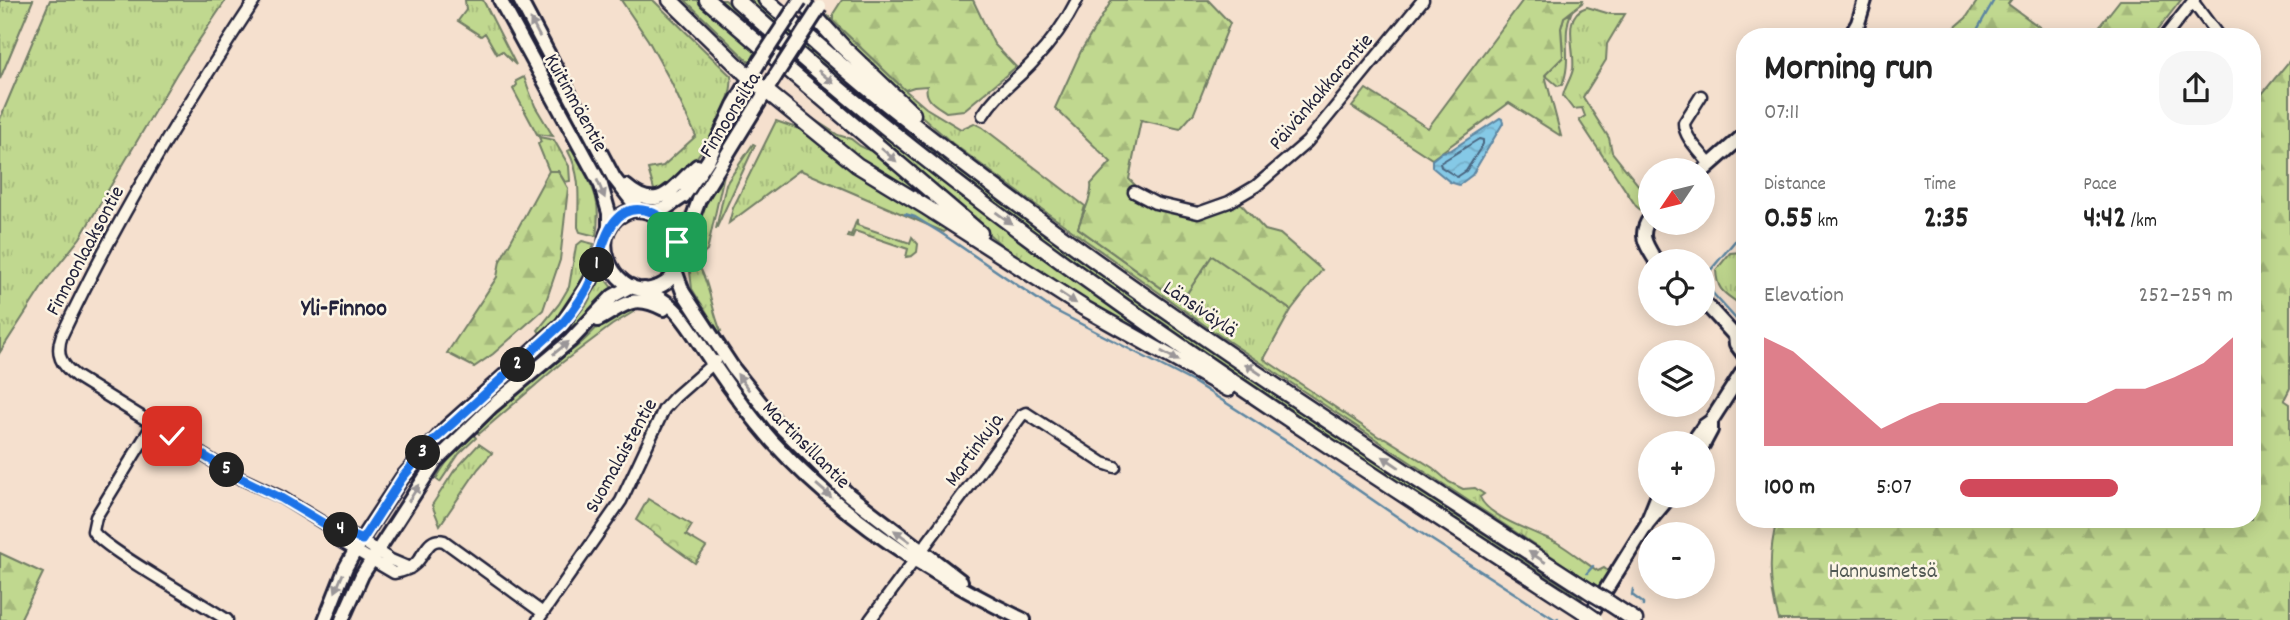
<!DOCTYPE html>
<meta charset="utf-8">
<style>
body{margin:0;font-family:Dekko,sans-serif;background:#f6f6f6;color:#222;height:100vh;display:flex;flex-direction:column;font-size:26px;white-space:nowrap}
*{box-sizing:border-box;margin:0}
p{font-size:23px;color:#767676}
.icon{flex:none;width:38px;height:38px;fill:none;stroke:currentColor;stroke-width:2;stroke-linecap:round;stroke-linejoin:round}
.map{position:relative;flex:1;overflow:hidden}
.details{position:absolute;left:1736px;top:28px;width:525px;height:500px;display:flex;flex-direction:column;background:#fff;border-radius:28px;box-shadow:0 4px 18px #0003}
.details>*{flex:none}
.needle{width:46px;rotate:235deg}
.controls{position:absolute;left:1638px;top:158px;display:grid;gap:14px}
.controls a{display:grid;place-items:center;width:77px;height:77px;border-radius:50%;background:#fff;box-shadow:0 4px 18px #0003;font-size:35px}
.pin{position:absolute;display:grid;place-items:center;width:60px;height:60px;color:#fff;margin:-30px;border-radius:14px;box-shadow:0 4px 10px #0006}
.km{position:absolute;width:35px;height:35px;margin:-18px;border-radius:50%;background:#222;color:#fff;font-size:19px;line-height:35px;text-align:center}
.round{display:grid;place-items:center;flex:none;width:74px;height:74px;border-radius:28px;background:#f6f6f6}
.overview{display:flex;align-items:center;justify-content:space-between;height:119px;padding:0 28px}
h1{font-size:38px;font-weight:700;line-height:52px}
.figures{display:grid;grid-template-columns:repeat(3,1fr);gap:10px;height:119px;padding:7px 28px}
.figures div{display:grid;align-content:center}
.figures b{font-size:30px;font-weight:700}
.figures small{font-size:19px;font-weight:400}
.figures p{font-size:19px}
.chart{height:196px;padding:14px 28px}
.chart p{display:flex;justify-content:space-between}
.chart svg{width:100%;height:126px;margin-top:7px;fill:#d1495b;opacity:.7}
ul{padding:0 28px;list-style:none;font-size:23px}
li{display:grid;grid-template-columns:112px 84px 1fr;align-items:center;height:52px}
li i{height:18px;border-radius:9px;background:#d1495b}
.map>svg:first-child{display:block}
.grass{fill:url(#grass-tufts);stroke:#717d65;stroke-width:2}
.forest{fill:url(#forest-firs);stroke:#717d65;stroke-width:2}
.park{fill:url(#park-crowns);stroke:#717d65;stroke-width:2}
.water{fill:url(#water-waves);stroke:#5d86a2;stroke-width:2}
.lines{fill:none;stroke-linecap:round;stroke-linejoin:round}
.shore{stroke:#4a657f;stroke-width:2}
.stream{stroke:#5d86a2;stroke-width:2.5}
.minor-casing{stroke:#22223b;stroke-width:15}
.major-casing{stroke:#22223b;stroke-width:18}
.highway-casing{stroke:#22223b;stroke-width:19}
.minor{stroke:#fcf5e5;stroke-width:10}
.major{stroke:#fcf5e5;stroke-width:12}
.highway{stroke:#fcf5e5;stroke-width:14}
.major-bridge-casing{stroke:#22223b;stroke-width:18;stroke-linecap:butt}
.highway-bridge-casing{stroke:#22223b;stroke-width:19;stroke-linecap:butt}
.major-bridge{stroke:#fcf5e5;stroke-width:12}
.highway-bridge{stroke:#fcf5e5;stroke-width:14}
.oneway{fill:#9a9698}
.route-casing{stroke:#fff;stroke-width:14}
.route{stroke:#1a73e8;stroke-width:9}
.labels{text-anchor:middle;stroke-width:5;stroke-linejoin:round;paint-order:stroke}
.street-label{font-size:21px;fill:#22223b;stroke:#fcf5e5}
.park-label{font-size:21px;fill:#515954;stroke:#fcf5e5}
.quarter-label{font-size:24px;font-weight:bold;fill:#22223b;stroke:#fcf5e5}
</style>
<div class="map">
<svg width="2290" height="620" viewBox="0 0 2290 620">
<defs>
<pattern id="grass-tufts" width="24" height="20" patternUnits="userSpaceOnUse" patternTransform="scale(1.75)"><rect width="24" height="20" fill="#c0d88f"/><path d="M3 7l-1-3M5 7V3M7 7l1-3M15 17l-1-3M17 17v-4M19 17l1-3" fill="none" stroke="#a5b97c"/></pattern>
<pattern id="forest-firs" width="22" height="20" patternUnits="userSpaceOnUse" patternTransform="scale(1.75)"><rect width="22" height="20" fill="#c0d88f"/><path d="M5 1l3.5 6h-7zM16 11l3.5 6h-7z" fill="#a5b97c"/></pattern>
<pattern id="park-crowns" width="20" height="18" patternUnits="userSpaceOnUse" patternTransform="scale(1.75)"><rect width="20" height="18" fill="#c0d88f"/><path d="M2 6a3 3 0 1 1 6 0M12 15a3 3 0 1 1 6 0" fill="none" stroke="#a5b97c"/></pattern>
<pattern id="water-waves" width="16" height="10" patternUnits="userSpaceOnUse" patternTransform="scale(1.75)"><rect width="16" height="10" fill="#85c9e6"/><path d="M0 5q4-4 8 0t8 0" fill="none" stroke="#73acc6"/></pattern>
</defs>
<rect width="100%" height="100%" fill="#f5e0ce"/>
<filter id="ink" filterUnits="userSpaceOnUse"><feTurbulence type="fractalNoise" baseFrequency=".0143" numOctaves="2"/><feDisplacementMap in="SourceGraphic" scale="14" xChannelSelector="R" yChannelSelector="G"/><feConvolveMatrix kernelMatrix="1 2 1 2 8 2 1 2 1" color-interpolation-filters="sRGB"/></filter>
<g filter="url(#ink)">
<path class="grass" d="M 0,0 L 33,0 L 0,79 Z
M 50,0 L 226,0 L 177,73 L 80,238 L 48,278 L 0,352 L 0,119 Z
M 465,0 L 483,0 L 516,65 L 502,51 L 497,54 L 485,33 L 481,36 L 458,21 L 466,10 Z
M 621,0 L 653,0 L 731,76 C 736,104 693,171 670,186 C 665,189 660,191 655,193 L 648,169 L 663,166 L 696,136 L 671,82 L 648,40 Z
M 685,0 L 699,0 L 759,51 L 751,64 Z
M 714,0 L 725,0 L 836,97 L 926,169 L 1167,348 L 1046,279 L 1011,253 Z
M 747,0 L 755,0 C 824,60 894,120 967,175 C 1165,327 1374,462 1582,598 L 1579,602 C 1362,460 1142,321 938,160 C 873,109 810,55 747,0 Z
M 1587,7 L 1610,14 L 1625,14 L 1607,44 L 1606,60 L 1583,97 L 1609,138 L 1612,152 L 1647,196 L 1650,195 L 1650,206 L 1643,212 L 1636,206 L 1579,120 L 1585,116 L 1582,108 L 1573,109 L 1563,96 C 1565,86 1571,79 1573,69 C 1576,49 1560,15 1587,7 Z
M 1571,13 C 1561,36 1573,61 1562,85 L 1558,86 L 1545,75 L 1563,57 L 1561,28 L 1564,17 Z
M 828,16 L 905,90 L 926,108 L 961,129 L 974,123 L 982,127 L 1085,206 L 1078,228 L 1181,302 L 1212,255 L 1291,310 L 1264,359 L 1379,437 L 1385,438 L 1433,468 L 1449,482 L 1463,489 L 1475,488 L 1484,494 L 1480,497 C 1487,517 1537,533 1556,542 C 1570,550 1584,562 1598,571 L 1604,568 L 1608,571 L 1598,587 L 1213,331 L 1033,203 L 952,143 L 899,96 L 823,21 Z
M 524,77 L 535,106 L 553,136 L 537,134 L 513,89 L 517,85 L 516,81 Z
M 792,105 L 838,135 L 851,139 L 860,146 L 883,157 L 949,213 L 867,165 Z
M 776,121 L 799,129 L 862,175 L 947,228 L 944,232 L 800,170 L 729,223 L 733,208 Z
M 539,137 L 554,140 L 569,166 L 570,181 L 565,182 L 558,171 L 549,171 L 538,144 L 541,142 Z
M 753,144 L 755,145 L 716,229 L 726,184 Z
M 572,149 C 590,184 603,194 596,236 L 580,232 L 578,227 C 578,199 582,177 568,151 Z
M 723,179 L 707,251 L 700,257 L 689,257 C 696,224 700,205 723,179 Z
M 857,219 L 857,225 L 910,243 L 912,237 L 918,244 L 917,252 L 912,256 L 906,257 L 908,249 L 855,231 L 852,238 L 847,237 L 848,234 L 851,235 Z
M 582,241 L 594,244 C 583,281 573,309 540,333 L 538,330 L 559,304 L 569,287 L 576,246 Z
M 1745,247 L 1745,309 C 1730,294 1717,296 1716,270 L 1730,253 L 1741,252 Z
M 689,263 L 698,265 C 709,280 712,312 721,331 L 719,332 L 692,289 Z
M 602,275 L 612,288 L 579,325 L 565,334 L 564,331 L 587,304 Z
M 635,304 L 635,311 L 612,325 L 559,365 L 479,434 L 476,431 L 473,434 L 476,438 L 459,454 L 440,482 L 436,479 C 464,428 529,383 575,348 C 588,338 598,325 611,315 C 617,310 627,308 635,304 Z
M 479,444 L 492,453 L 478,469 L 440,525 L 432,505 L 454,471 Z"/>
<path class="forest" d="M 842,0 L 973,0 L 994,44 L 1016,67 L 964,110 L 946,112 C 936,105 924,100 927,86 L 914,87 L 905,90 L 833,21 L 833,14 Z
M 1112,0 L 1208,0 L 1230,23 L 1194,113 L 1180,129 L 1141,120 L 1129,179 L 1156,206 L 1196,217 L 1239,202 L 1265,230 L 1280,234 L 1322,270 L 1291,310 L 1212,256 L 1181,302 L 1078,228 C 1082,215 1093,196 1091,184 L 1111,162 L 1055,108 L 1081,51 Z
M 1523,0 L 1583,0 L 1582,3 L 1564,17 L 1561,28 L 1563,57 L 1545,75 L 1561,136 L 1509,103 L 1432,159 L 1352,107 L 1366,89 L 1428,128 Z
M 1978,0 L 2011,0 L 2008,4 L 2053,37 L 1944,37 L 1966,18 Z
M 2120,0 L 2181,0 L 2152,37 L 2091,37 Z
M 2290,60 L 2290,388 L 2284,400 L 2290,404 L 2290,620 L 1779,620 C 1769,587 1768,553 1777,520 L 2252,520 L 2252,106 Z
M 549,171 L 558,171 L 568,188 L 560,260 L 543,310 L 493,354 L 474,367 L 447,353 L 497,277 L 500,261 Z
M 0,553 L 43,573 L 20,620 L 0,620 Z"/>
<path class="park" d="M 648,499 L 692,525 L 686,535 L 706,547 L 695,563 L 636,520 Z"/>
<path class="water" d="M 1500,118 L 1502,119 L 1503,123 L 1472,175 L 1459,185 L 1450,182 L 1432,167 L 1432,160 L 1442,152 L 1451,150 Z"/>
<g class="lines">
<path class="shore" d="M 1479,139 L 1483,140 L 1483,144 L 1466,171 L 1457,177 L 1441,167 L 1440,163 Z"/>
<path class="stream" d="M 1973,37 L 1994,0
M 905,214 L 915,217 L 941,233 L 1052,309 L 1195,383 L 1297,448 L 1415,529 L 1556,620 L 1558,618
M 1745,229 L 1704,278 L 1708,288 L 1745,329
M 1587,573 L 1593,566
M 1633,589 L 1632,595 L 1643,603 L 1643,606"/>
<defs>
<path id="minor" d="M 255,0 C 184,108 117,218 62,335 C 55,354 61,365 77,377 L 240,478 L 281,497 L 328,526 L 348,532 L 391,560 L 410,568
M 2193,2 L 2219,37
M 2165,37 L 2194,0
M 1701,96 L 1684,123 C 1684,138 1701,152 1710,165
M 983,115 C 996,94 1015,81 1032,63 C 1049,45 1066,22 1077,0
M 1134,192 L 1155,203 L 1198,213 L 1229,202 L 1256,186 L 1307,142 L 1423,0
M 153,424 L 96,517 L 93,531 C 102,548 204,604 227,620
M 329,526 L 338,540 L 394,573 C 401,572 410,569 415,564 C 425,555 428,536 444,541 L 543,613
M 538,620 L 621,501 L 664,409 L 675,397 L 716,361
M 870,620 L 1022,415 L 1026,413 L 1103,463 L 1115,467"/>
<path id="major" d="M 500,0 L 601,185 L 609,213 L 609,226
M 520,0 L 614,178 L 639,210
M 1850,37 L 1858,23 L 1865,0
M 1703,171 L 1745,134
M 626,186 C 659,215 673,187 697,166
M 633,210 C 682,208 697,280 651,289 C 611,297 581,225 633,210 Z
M 650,212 L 666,208 L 684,196 L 709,159 L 734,105 L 760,61
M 1650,218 C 1638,235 1646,245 1656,261
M 680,252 L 699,200 L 776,75
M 675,270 L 683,292 L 733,368 L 775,421 L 849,495 L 961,581
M 644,289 C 653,294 663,299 671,306 C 688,321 699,344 712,362 C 731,390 751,417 773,442 C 842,518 932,576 1024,620
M 1703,301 L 1735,336 L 1736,344 L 1745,356
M 598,320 C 624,306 632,292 664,309
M 1692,443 L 1704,426 L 1711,421 L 1745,368
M 1703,445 L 1711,430 L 1711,421
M 1648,520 L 1658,495
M 325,620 L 346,567 L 361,540 L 402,478 L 446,428 L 562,324 L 591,280 L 604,247
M 342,620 L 362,575 L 435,462 L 491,407 L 571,340 L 613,296 L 631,286
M 1587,620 L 1647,524 L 1671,495"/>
<path id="highway" d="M 670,0 L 749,77 L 857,165 L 926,207 L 1084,308 L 1228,389
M 707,0 L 980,233
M 737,0 C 994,234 1292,423 1583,611
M 766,0 C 806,34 845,70 886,103 C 1110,282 1353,439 1594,594
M 800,0 L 844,48 L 913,114
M 1609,603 L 1635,620"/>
</defs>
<use href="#minor" class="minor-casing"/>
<use href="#major" class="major-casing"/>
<use href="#highway" class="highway-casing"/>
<use href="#minor" class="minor"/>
<use href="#major" class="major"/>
<use href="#highway" class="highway"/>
<defs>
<path id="major-bridge" d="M 760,61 L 800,0
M 776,75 L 820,7"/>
<path id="highway-bridge" d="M 1594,594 L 1609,603
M 1583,611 L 1596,620"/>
</defs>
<use href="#major-bridge" class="major-bridge-casing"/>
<use href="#highway-bridge" class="highway-bridge-casing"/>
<use href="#major-bridge" class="major-bridge"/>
<use href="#highway-bridge" class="highway-bridge"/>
</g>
<defs><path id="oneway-solid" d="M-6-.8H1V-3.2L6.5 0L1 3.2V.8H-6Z" transform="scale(1.75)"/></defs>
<g class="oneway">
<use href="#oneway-solid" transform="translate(535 28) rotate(-118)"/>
<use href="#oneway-solid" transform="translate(826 77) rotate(40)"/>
<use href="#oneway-solid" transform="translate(889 155) rotate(41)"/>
<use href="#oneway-solid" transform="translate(601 189) rotate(67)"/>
<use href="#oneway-solid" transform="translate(1004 218) rotate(36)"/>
<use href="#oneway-solid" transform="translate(1068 298) rotate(34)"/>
<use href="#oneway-solid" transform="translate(561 348) rotate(-39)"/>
<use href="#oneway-solid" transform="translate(1170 356) rotate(29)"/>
<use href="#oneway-solid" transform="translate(1253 369) rotate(-146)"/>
<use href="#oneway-solid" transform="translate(743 382) rotate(-126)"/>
<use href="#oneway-solid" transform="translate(1391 462) rotate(-146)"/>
<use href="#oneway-solid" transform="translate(824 491) rotate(41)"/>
<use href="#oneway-solid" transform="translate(414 493) rotate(-57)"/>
<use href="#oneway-solid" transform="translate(902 536) rotate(-144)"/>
<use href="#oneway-solid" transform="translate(1537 557) rotate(-147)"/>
<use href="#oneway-solid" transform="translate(339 583) rotate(113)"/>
</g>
</g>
<g class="lines" filter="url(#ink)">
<defs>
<path id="route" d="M 172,436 L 240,478 L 281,498 L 328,526 L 362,540 L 402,478 L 432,442 L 562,324 C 574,310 585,295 592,278 C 603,252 607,200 648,211 C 664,216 672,226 677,242"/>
</defs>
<use href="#route" class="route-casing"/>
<use href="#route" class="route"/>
</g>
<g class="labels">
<g class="street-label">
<text transform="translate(1320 91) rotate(-49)" y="7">Päivänkakkarantie</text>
<text transform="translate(577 102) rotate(61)" y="7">Kuitinmäentie</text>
<text transform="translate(729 114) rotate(-58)" y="7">Finnoonsilta</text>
<text transform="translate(84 250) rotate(-62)" y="7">Finnoonlaaksontie</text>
<text transform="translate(1201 308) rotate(34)" y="7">Länsiväylä</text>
<text transform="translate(807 444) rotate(45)" y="7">Martinsillantie</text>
<text transform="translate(973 449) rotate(-54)" y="7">Martinkuja</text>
<text transform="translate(620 455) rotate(-61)" y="7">Suomalaistentie</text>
</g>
<g class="park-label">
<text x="1883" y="577">Hannusmetsä</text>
</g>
<g class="quarter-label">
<text x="344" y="315">Yli-Finnoo</text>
</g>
</g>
</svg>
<div class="controls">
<a><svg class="needle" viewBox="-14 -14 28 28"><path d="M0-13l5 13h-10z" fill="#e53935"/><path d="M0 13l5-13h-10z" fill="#767676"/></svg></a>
<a><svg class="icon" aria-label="locate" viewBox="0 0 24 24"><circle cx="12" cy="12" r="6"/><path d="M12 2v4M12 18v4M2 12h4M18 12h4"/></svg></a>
<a><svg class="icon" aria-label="layers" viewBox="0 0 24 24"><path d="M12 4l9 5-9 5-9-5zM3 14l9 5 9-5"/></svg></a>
<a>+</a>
<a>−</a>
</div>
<div class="pin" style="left:677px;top:242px;background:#1e9e55"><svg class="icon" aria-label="arrive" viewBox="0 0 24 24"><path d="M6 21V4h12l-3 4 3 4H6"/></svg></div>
<div class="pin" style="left:172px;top:436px;background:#d93025"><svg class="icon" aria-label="check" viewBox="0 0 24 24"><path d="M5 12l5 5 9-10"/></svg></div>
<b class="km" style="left:597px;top:265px">1</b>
<b class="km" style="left:518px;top:365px">2</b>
<b class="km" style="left:423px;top:453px">3</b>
<b class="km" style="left:341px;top:530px">4</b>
<b class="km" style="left:227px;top:470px">5</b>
<section class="details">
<div class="overview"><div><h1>Morning run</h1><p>07:11</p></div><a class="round"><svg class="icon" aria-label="share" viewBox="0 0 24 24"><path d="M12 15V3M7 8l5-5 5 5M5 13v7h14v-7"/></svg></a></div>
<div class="figures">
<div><p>Distance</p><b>0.55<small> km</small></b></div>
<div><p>Time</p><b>2:35</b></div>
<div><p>Pace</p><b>4:42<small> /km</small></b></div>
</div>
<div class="chart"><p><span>Elevation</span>252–259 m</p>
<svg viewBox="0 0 160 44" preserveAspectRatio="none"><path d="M0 44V6L10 11L20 20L30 29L40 38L50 33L60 29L70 29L80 29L90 29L100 29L110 29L120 24L130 24L140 20L150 15L160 6V44z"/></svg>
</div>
<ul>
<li><b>100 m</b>5:07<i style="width:58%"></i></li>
</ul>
</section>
</div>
